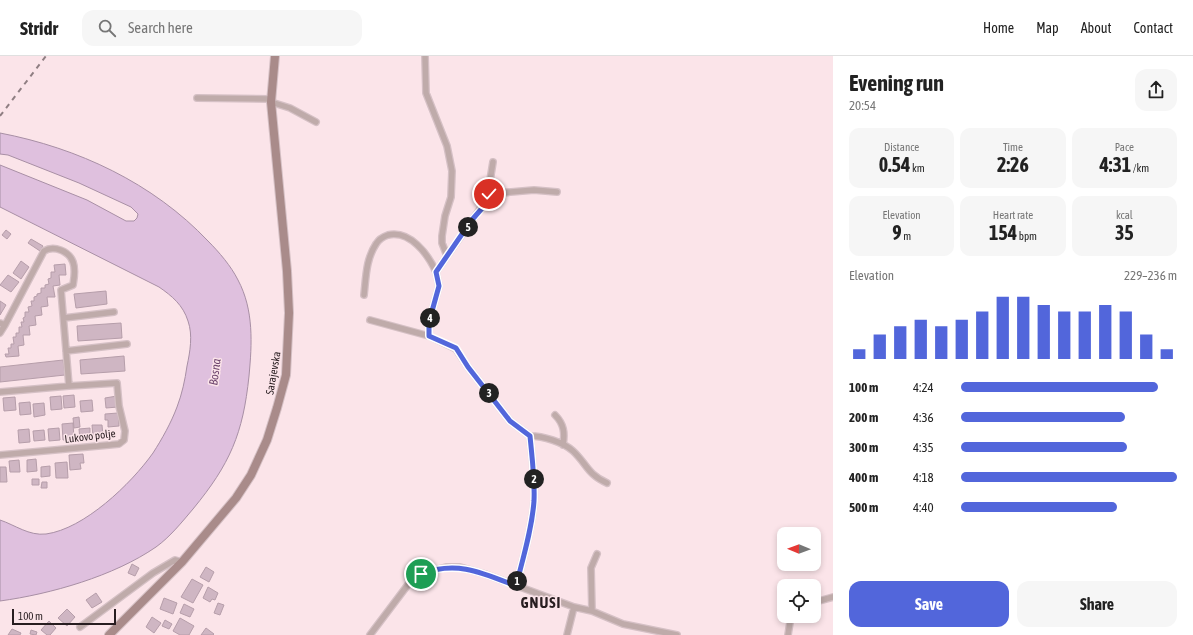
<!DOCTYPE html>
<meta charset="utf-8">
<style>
body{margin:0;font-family:"Asap Condensed",sans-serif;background:#f6f6f6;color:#222;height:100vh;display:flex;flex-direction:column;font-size:15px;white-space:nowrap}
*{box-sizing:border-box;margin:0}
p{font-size:13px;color:#767676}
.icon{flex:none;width:22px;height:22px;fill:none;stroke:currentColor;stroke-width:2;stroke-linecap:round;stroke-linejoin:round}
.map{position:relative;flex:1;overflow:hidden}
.panel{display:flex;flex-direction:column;background:#fff;width:360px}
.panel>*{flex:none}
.needle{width:26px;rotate:271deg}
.tools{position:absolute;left:777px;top:471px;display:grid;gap:8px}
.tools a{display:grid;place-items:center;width:44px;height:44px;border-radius:8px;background:#fff;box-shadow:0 2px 6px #0003;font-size:20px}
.scale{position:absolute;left:12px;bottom:10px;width:104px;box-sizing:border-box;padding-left:4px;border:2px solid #281d20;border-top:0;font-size:11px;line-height:14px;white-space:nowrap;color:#281d20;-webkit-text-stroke:3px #fbe4e9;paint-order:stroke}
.pin{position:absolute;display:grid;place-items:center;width:34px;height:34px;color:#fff;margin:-17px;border:2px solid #fff;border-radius:50%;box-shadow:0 1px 4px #0007}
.km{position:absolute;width:20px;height:20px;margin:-10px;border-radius:50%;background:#222;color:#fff;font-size:11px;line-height:20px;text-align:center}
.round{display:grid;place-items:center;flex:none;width:42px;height:42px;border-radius:12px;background:#f6f6f6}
.summary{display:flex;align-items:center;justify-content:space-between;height:68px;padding:0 16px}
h1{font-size:22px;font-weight:700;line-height:30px}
.stats{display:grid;grid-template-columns:repeat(3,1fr);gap:6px;height:68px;padding:4px 16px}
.stats div{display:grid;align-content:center;border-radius:10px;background:#f6f6f6;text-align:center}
.stats b{font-size:20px;font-weight:700}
.stats small{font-size:11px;font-weight:400}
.stats p{font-size:11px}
.chart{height:112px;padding:8px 16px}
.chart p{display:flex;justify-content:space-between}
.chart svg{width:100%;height:72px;margin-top:4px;stroke:#5266db;stroke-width:6}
.action{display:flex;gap:8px;margin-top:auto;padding:8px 16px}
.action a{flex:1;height:46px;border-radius:12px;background:#5266db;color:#fff;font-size:16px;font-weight:700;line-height:46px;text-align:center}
.action a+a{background:#f6f6f6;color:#222}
ul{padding:0 16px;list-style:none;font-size:13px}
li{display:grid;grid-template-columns:64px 48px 1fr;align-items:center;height:30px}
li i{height:10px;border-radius:5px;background:#5266db}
header{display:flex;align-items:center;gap:24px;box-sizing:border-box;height:56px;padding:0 20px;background:#fff;border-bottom:1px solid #e0e0e0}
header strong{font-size:19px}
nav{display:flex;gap:22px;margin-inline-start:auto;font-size:14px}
.search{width:280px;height:36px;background:#f6f6f6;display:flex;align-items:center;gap:10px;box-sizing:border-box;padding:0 14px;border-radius:12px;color:#767676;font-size:15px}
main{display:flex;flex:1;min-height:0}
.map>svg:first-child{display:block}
.water{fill:#dfc0de;stroke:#a88fa5}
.building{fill:#cfb6c3;stroke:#b69eaa}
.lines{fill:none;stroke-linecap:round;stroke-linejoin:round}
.street-casing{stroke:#d5c0c5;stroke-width:8}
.secondary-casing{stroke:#d5c0c5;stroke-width:10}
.street{stroke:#bfabaa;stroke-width:5.5}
.secondary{stroke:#a98b8a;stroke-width:8}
.rail{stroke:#8f7e82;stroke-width:2;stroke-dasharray:5 5;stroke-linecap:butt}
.route-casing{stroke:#fff;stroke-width:8}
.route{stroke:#5266db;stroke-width:5}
.labels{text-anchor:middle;stroke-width:3;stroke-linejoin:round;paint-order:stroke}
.street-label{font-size:11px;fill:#281d20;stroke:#fbe4e9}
.water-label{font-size:12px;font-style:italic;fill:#6d446d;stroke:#fbe4e9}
.district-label{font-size:15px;font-weight:bold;letter-spacing:1px;fill:#281d20;stroke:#fbe4e9}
</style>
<header>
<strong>Stridr</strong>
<div class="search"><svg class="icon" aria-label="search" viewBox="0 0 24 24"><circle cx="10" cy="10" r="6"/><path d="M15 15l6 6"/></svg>Search here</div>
<nav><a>Home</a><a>Map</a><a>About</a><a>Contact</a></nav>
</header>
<main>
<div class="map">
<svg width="833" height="579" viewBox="0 0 833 579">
<rect width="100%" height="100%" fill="#fbe4e9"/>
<path class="water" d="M 0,77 C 78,92 153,127 208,185 C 219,196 231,210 238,224 C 254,254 252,288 249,320 C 243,378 230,408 193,453 C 182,466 170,481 156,491 C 114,520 51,538 0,545 L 0,464 C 15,469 29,480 46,478 C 84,473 131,428 153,397 C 162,383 171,367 177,351 C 182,338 185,324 187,310 C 190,296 193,279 188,265 C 183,249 172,240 159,231 L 0,151 L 0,109 L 87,144 L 126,165 L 134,165 L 137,162 L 138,158 L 131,151 L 79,127 L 8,99 L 0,98 Z"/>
<path class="building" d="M 6,174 L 11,178 L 7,183 L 2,179 Z
M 31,183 L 43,190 L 40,195 L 28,187 Z
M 21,205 L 29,211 L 21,223 L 13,217 Z
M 65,208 L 66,219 L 59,219 L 60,229 L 53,230 L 55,241 L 47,241 L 48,250 L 41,251 L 42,259 L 35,260 L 36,269 L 29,270 L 30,279 L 23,279 L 24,289 L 18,290 L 19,300 L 6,301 L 5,298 L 9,298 L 8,292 L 11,292 L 11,288 L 14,288 L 13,281 L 16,281 L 16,277 L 19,277 L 19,271 L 22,271 L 21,266 L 24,266 L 23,262 L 25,261 L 25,256 L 29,256 L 28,251 L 32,250 L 31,245 L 34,245 L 34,241 L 37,240 L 37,238 L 41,237 L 41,232 L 45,232 L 45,229 L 49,228 L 48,223 L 51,222 L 51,216 L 55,216 L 54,209 Z
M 8,219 L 19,226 L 11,236 L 0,229 Z
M 106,235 L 107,248 L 76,252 L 74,238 Z
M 0,245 L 6,249 L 0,259 Z
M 121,267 L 122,282 L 78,285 L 77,270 Z
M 124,300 L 125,315 L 81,318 L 80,304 Z
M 63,304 L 65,319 L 0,326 L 0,311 Z
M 74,339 L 75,351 L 64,352 L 63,340 Z
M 61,340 L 62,353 L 51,354 L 50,341 Z
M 117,340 L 118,351 L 106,352 L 105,342 Z
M 15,341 L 16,354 L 4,355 L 3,342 Z
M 92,344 L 93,355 L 81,356 L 80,345 Z
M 30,346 L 31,358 L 20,359 L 19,347 Z
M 44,347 L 45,359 L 34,361 L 33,348 Z
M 118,357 L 119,370 L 108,371 L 108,364 L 105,364 L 105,358 Z
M 79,361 L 80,371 L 74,372 L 73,362 Z
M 73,367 L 74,383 L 63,384 L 62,368 Z
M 92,369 L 102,369 L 103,380 L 93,381 Z
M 59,372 L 60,384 L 49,385 L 48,373 Z
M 90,372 L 90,383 L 80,384 L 79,373 Z
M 29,373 L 30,386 L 19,387 L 18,374 Z
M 44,374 L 45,384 L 34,385 L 33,375 Z
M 83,398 L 84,407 L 80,407 L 81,413 L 70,414 L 69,399 Z
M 36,403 L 37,415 L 27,416 L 27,404 Z
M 19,404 L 20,416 L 10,416 L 9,405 Z
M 67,406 L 68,422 L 56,422 L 55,407 Z
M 50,410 L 50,420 L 41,421 L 41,411 Z
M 0,411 L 6,411 L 7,426 L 0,426 Z
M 32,423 L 39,423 L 39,429 L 32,429 Z
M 42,426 L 47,426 L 47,432 L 41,432 Z
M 132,508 L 139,512 L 135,520 L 128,517 Z
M 206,511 L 214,516 L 209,526 L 200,521 Z
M 192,523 L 203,529 L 193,547 L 181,541 Z
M 208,531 L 218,537 L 215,544 L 212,543 L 210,546 L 203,542 Z
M 96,537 L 102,546 L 92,552 L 86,544 Z
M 164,542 L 177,547 L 173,558 L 160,553 Z
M 218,547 L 224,549 L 220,559 L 214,557 Z
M 184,548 L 194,553 L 190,561 L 180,557 Z
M 67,553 L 75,561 L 67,570 L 58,562 Z
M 152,561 L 161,567 L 154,577 L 146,571 Z
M 180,562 L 194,570 L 189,579 L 180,579 L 173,575 Z
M 165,564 L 172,568 L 169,573 L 162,570 Z
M 49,565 L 56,572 L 50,579 L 47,579 L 41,574 Z
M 206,572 L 214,578 L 213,579 L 201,579 Z
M 12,573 L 21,577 L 20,579 L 8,579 Z
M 31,574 L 37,576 L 36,579 L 30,578 Z"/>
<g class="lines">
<defs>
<path id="street" d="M 425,0 L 426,37 L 447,90 L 452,115 L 451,141 L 445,160 L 442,180 L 442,187 L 447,200 L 436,216 L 439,230 L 429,266 L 429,280 L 456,293 L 468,311 L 510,365 L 530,380 C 532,402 535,423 534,445 C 532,473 523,502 516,530
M 197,42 L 271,43
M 271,46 L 290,52 L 316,66
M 489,138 L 534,134 L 557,136
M 447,200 L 487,143 L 493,106
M 364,239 C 366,221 366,203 376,188 C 379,183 382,181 388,179 C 410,174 428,198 436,216
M 64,262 L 114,256
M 370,264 L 429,280
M 0,267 L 5,269 L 0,277
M 66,295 L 127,288
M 0,336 L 69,330 L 61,234 L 73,229 C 74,222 76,214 73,206 C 69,195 54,189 44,195 L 5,269
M 555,359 C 564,368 565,377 563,389
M 530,380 C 543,380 563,386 573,395 C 587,408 587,418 607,427
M 0,399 L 109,389 L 119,388 L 124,384 L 125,375 L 119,350 L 117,327 L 69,330
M 814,543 L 819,545 L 833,541
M 592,555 L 591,512 L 597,498
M 80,571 L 153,517 L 175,504 L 182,506
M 370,579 L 410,526 L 421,518 L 446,511 L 460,511 L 485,518 L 574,551
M 567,579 L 574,551 L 592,555 L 623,568 L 677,579
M 788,579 L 791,560"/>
<path id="secondary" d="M 109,579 L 182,506 L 236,442 L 251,419 L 267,384 L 277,352 L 286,319 L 289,257 L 287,215 L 271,46 L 275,0"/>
</defs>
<use href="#street" class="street-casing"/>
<use href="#secondary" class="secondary-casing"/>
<use href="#street" class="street"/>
<use href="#secondary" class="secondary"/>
<path class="rail" d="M 0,60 L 46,0"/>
</g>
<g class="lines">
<defs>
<path id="route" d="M 421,518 C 457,504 483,517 516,530 C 523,502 532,473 534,445 C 535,423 532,401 530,380 L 510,365 L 468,311 L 456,292 L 429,280 L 429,266 L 439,230 L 436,216 L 471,165 L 484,150 L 489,138"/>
</defs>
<use href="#route" class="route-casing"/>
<use href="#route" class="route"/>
</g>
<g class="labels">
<g class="street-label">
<text transform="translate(273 317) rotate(-80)" y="4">Sarajevska</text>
<text transform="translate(90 380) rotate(-7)" y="4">Lukovo polje</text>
</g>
<g class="water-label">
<text transform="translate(215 316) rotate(-83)" y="4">Bosna</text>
</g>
<g class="district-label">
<text x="541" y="552">GNUSI</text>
</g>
</g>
</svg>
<div class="tools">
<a><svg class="needle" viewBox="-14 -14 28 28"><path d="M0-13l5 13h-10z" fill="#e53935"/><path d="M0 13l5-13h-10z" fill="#767676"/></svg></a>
<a><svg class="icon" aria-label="locate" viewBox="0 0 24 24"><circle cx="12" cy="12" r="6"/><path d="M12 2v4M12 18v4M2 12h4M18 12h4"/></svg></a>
</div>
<div class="scale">100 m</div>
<div class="pin" style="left:421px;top:518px;background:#1e9e55"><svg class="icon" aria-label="arrive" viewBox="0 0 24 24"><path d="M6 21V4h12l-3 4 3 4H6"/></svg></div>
<div class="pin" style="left:489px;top:138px;background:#d93025"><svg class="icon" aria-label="check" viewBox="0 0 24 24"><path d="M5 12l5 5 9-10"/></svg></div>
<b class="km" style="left:517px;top:525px">1</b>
<b class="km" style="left:534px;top:423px">2</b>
<b class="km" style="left:489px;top:337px">3</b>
<b class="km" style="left:430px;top:262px">4</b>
<b class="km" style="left:468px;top:171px">5</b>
</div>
<section class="panel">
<div class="summary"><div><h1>Evening run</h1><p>20:54</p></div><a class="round"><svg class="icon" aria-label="share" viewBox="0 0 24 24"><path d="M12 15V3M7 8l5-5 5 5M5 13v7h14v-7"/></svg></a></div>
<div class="stats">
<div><p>Distance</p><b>0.54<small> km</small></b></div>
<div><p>Time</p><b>2:26</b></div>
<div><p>Pace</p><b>4:31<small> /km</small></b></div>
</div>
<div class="stats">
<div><p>Elevation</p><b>9<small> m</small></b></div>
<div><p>Heart rate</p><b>154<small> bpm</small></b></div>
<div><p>kcal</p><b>35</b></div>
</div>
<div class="chart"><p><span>Elevation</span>229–236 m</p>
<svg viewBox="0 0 160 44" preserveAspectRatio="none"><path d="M5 44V38M15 44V29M25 44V24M35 44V20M45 44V24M55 44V20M65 44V15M75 44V6M85 44V6M95 44V11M105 44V15M115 44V15M125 44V11M135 44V15M145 44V29M155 44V38"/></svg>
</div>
<ul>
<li><b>100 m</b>4:24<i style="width:91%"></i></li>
<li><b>200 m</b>4:36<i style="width:76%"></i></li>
<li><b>300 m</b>4:35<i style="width:77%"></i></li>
<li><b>400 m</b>4:18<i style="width:100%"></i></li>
<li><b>500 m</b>4:40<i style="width:72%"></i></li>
</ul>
<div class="action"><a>Save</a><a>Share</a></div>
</section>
</main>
